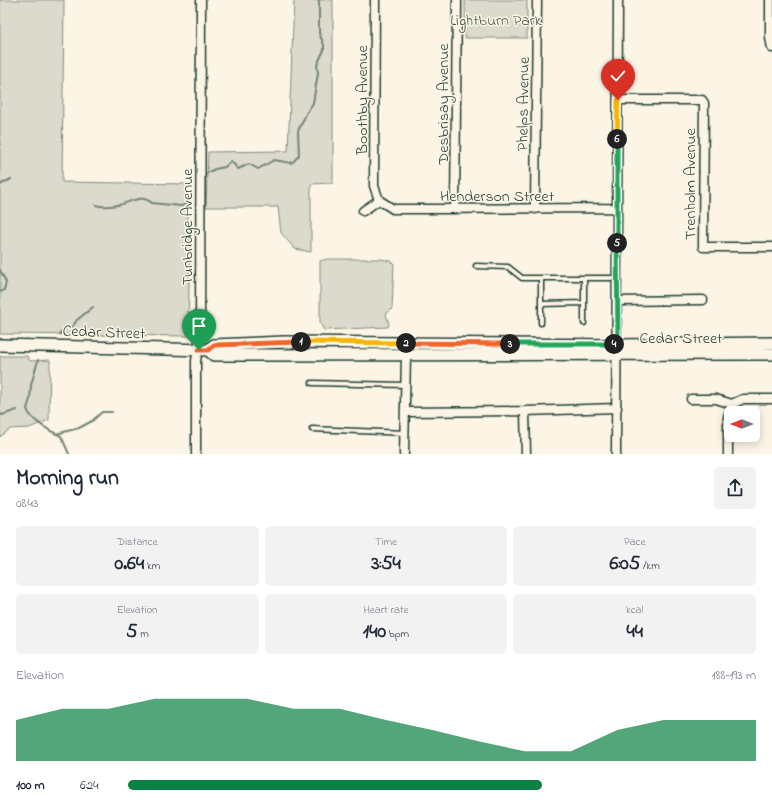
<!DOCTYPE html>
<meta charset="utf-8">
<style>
body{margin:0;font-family:"Indie Flower",sans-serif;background:#f2f2f3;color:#1f2937;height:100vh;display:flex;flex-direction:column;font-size:15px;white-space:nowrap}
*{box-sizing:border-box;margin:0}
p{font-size:13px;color:#747a83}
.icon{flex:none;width:22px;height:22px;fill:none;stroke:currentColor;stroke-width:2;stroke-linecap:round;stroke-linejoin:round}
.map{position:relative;height:454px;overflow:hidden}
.side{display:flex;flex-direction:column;background:#fff;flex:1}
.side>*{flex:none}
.needle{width:26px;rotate:270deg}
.fabs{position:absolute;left:724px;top:406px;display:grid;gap:8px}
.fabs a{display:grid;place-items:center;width:36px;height:36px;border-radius:6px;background:#fff;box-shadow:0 2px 10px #0003;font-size:20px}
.pin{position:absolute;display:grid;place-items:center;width:34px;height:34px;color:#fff;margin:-41px -17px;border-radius:50% 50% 50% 0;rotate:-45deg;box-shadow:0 0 4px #0007}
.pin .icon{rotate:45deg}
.km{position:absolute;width:20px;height:20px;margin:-10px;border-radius:50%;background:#222;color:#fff;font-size:11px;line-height:20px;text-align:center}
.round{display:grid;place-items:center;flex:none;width:42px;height:42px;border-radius:6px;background:#f2f2f3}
.summary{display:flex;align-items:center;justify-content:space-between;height:68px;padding:0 16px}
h1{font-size:22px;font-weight:700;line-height:30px}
.metrics{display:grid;grid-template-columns:repeat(3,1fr);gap:6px;height:68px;padding:4px 16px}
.metrics div{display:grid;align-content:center;border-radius:6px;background:#f2f2f3;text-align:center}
.metrics b{font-size:20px;font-weight:700}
.metrics small{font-size:11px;font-weight:400}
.metrics p{font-size:11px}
.chart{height:112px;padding:8px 16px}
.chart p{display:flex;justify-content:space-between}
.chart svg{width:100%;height:72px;margin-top:4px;fill:#0b8043;opacity:.7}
ul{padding:0 16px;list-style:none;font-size:13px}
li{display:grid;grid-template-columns:64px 48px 1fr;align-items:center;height:30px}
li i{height:10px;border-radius:5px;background:#0b8043}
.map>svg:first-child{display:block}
.green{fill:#dcdacc;stroke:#7e8c80}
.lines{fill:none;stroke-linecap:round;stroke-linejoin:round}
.stream{stroke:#758479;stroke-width:2}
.service-casing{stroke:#1f3d34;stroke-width:7}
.minor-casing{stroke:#1f3d34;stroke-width:11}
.secondary-casing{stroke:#1f3d34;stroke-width:14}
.service{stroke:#fcf5e5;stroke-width:4}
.minor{stroke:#fcf5e5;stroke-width:8}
.secondary{stroke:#fcf5e5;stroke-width:11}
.split-1-casing{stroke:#fff;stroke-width:8}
.split-2-casing{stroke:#fff;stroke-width:8}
.split-3-casing{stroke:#fff;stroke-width:8}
.split-4-casing{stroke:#fff;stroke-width:8}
.split-5-casing{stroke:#fff;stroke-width:8}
.split-6-casing{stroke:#fff;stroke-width:8}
.split-7-casing{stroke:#fff;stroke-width:8}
.split-1{stroke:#f0652b;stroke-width:5}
.split-2{stroke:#f5b400;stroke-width:5}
.split-3{stroke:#f0652b;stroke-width:5}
.split-4{stroke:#22a559;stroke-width:5}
.split-5{stroke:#22a559;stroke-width:5}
.split-6{stroke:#22a559;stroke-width:5}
.split-7{stroke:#f5b400;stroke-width:5}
.labels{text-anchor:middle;stroke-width:3;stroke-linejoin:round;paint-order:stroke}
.park-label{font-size:16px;fill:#455c52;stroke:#fcf5e5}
.street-label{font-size:16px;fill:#1f3d34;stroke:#fcf5e5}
</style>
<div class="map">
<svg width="772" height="454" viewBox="0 0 772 454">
<rect width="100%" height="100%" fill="#fcf5e5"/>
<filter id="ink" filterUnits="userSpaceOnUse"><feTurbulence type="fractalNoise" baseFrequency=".025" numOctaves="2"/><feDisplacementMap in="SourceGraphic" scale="8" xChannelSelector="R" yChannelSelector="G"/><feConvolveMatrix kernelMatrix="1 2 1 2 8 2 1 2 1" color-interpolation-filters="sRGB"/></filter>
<g filter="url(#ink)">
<path class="green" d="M 0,0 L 64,0 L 62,182 L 187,184 L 188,224 L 190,236 L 188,336 L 0,334 Z
M 294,0 L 333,0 L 333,183 L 311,184 L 311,252 L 295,249 L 281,233 L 278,207 L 206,207 L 208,152 L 288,151 Z
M 465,0 L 527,0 L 527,38 L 465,38 Z
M 327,259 L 380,259 L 391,261 L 394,264 L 392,309 L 386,314 L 389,324 L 388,327 L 324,330 L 320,323 L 320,261 Z
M 0,356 L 27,356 L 30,361 L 50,360 L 49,420 L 29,428 L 10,429 L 0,437 Z"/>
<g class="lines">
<path class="stream" d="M 205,174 L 215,169 L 225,167 L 231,161 L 238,169 L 249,164 L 258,169 L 274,160 L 291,163 L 294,161 L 299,155 L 298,131 L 307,112 L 313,103 L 318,73 L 317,65 L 324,50 L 324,45 L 319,33 L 319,0
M 0,185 L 11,179
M 96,205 C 102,207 112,206 118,205 C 130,203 141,193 152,203 L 181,206 L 187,204 L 191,198
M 0,270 L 6,282 L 4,290 L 0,292
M 60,334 L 66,327 L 72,327 L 77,320 L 93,307
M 27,409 C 30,420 51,432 61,436 L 69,454
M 27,409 L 30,399 L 31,385 L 38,360
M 0,414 L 2,415 L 17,410
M 56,434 L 79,428 L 92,421 L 102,412 L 112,412"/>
<defs>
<path id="service" d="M 476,266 L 508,267 L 522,278 L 617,278
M 541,278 L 541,323
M 584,278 L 584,323
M 541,304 L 584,303
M 312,383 L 405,385
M 312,429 L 405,433"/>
<path id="minor" d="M 375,0 L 374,186 L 379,200
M 770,0 L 770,38 L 772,48
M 618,100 L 702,100 L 704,103 L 703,247 L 772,247
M 379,200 L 393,209 L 617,208
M 455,209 L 457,0
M 535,209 L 537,0
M 363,211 L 379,200
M 617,301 L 703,300
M 691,399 L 716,399 L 732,404 L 743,399 L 772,399
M 525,411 L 526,454
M 405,412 L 525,411 L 617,408
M 196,454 L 196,361 L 200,335 L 201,0
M 404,454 L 406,354
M 616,454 L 618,0
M 728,454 L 728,417 L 732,404"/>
<path id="secondary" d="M 0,345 L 208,350 L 214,355 L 772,354
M 208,350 L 214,345 L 284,342 L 618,345 L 772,343"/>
</defs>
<use href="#service" class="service-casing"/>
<use href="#minor" class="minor-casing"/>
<use href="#secondary" class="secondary-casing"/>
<use href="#service" class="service"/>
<use href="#minor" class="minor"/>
<use href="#secondary" class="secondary"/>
</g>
</g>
<g class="lines" filter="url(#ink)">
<defs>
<path id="split-1" d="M 199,350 L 208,350 L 214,345 L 301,342"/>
<path id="split-2" d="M 301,342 L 406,343"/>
<path id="split-3" d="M 406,343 L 510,344"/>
<path id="split-4" d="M 510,344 L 614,344"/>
<path id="split-5" d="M 614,344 L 618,344 L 617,243"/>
<path id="split-6" d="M 617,243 L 617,139"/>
<path id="split-7" d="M 617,139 L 618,100"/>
</defs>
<use href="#split-1" class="split-1-casing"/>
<use href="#split-2" class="split-2-casing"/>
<use href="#split-3" class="split-3-casing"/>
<use href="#split-4" class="split-4-casing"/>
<use href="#split-5" class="split-5-casing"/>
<use href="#split-6" class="split-6-casing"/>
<use href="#split-7" class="split-7-casing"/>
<use href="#split-1" class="split-1"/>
<use href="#split-2" class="split-2"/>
<use href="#split-3" class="split-3"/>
<use href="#split-4" class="split-4"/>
<use href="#split-5" class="split-5"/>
<use href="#split-6" class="split-6"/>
<use href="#split-7" class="split-7"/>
</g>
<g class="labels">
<g class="park-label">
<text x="496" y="25">Lightburn Park</text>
</g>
<g class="street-label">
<text transform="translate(361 100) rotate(-90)" y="6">Boothby Avenue</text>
<text transform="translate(442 104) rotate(-90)" y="6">Desbrisay Avenue</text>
<text transform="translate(522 104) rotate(-89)" y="6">Phelps Avenue</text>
<text transform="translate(689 184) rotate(-90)" y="6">Trenholm Avenue</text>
<text x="497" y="201">Henderson Street</text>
<text transform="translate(186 227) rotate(-90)" y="6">Tunbridge Avenue</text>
<text transform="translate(104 331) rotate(2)" y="6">Cedar Street</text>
<text x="681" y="343">Cedar Street</text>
</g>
</g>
</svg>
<div class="fabs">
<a><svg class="needle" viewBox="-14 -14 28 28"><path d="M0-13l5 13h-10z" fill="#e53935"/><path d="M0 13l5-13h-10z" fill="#747a83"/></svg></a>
</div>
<div class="pin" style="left:199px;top:350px;background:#1e9e55"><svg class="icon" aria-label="arrive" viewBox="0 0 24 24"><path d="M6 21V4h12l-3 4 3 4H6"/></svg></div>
<div class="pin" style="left:618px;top:100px;background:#d93025"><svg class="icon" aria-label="check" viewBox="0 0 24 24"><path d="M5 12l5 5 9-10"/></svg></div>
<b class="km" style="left:301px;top:342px">1</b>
<b class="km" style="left:406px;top:343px">2</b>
<b class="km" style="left:510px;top:344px">3</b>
<b class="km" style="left:614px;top:344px">4</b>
<b class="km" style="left:617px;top:243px">5</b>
<b class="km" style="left:617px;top:139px">6</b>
</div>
<section class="side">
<div class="summary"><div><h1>Morning run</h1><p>08:43</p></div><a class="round"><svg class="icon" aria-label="share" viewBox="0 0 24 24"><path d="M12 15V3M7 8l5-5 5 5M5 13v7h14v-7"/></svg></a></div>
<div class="metrics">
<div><p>Distance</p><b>0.64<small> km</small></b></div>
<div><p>Time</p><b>3:54</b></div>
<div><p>Pace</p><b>6:05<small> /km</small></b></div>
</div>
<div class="metrics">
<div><p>Elevation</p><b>5<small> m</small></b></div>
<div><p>Heart rate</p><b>140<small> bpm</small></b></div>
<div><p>kcal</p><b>44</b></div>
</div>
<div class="chart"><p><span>Elevation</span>188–193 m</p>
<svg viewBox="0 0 160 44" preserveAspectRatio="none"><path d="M0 44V19L10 12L20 12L30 6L40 6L50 6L60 12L70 12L80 19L90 25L100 32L110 38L120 38L130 25L140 19L150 19L160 19V44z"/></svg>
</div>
<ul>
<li><b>100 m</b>6:24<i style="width:66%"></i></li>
</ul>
</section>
